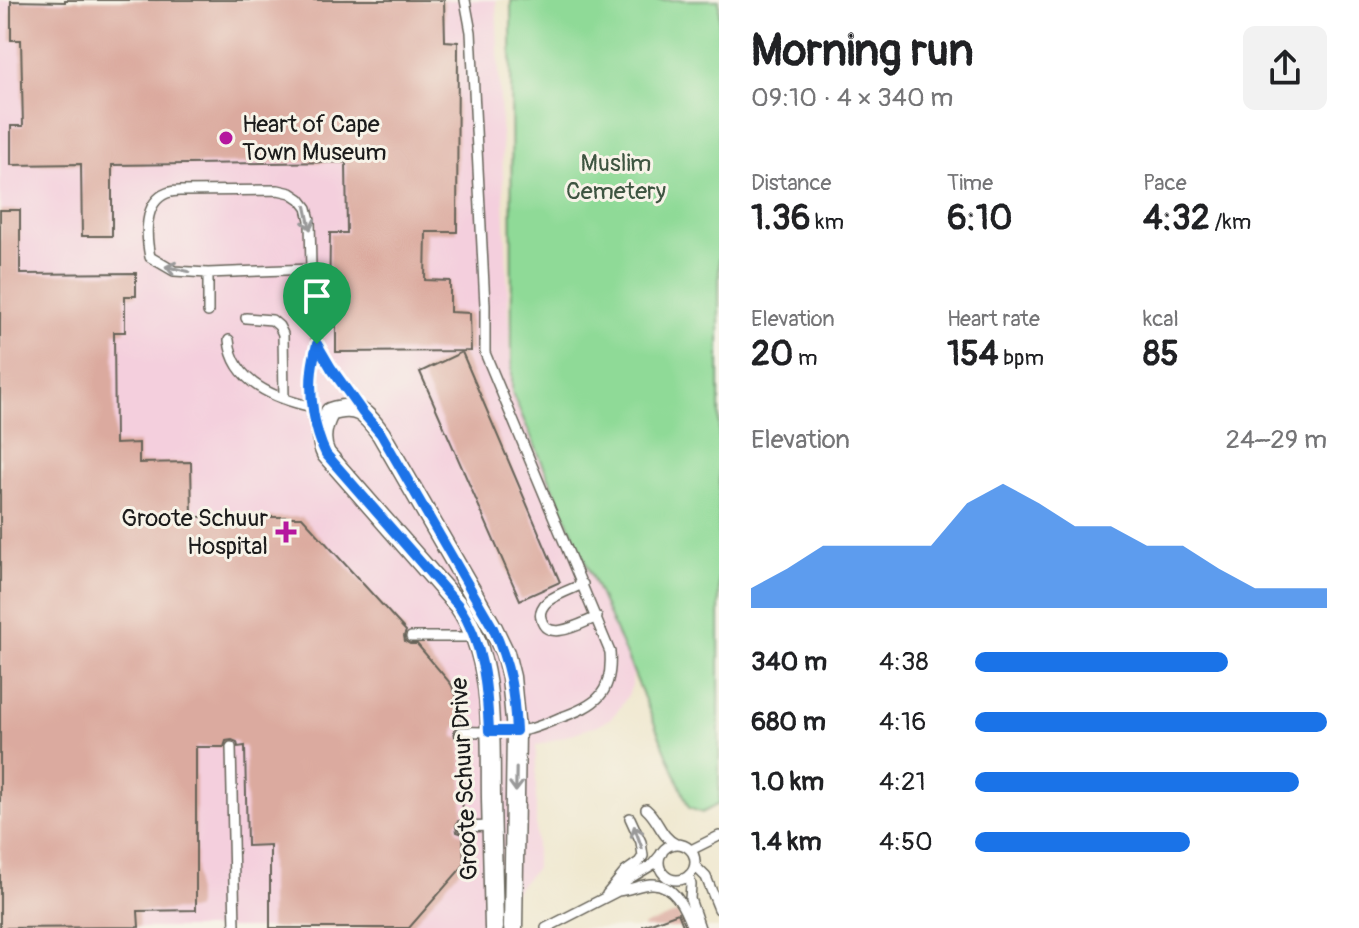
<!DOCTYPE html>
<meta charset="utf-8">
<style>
body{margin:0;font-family:Pangolin,sans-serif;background:#f2f2f2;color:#202124;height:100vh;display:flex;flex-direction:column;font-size:30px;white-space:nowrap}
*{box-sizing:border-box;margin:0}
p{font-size:26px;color:#757577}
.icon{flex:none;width:44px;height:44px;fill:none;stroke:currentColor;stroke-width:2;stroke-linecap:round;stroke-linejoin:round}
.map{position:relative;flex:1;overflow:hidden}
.sheet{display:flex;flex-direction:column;background:#fff;width:640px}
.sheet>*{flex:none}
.pin{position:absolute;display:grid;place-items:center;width:68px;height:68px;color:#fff;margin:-82px -34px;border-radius:50% 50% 50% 0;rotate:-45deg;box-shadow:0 0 8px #0007}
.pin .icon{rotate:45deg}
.round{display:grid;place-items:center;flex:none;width:84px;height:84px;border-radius:12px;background:#f2f2f2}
.head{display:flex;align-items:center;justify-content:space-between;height:136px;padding:0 32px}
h1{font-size:44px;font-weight:700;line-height:60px}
.stats{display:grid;grid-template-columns:repeat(3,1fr);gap:12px;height:136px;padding:8px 32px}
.stats div{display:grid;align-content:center}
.stats b{font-size:34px;font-weight:700}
.stats small{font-size:22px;font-weight:400}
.stats p{font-size:22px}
.chart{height:224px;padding:16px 32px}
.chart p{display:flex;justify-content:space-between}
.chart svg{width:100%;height:144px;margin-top:8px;fill:#1a73e8;opacity:.7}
ul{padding:0 32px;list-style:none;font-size:26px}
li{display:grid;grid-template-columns:128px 96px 1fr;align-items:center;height:60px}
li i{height:20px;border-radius:10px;background:#1a73e8}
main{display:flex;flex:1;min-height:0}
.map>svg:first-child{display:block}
.built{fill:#f4cfdd}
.green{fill:#8fda97;stroke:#567b5a;stroke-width:2}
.building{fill:#dbaa9f}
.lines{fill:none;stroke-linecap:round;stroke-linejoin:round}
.service-casing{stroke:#666359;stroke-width:12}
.minor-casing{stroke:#666359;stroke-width:21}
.service{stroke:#fff;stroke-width:9}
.minor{stroke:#fff;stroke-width:18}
.oneway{stroke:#999}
.route-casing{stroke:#fff;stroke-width:16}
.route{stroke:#1a73e8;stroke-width:10}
.poi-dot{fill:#b5179e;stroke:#f7f3e8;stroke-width:3}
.labels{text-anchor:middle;stroke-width:6;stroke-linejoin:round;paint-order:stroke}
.poi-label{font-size:24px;fill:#1c1c1c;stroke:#f7f3e8;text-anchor:start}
.park-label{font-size:24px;fill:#3e5541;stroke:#f7f3e8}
.street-label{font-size:24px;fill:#1c1c1c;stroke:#f7f3e8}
</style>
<main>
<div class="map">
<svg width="719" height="928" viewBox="0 0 719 928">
<rect width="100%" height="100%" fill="#f7f3e8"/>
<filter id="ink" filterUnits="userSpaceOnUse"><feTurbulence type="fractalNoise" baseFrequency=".0125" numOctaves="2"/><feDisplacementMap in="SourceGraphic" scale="16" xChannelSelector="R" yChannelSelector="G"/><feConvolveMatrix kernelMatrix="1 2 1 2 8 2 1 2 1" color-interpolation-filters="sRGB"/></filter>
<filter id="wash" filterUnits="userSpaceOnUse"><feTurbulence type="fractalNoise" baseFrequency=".006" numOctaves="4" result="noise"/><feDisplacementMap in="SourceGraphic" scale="32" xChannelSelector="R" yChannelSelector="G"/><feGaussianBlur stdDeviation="1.8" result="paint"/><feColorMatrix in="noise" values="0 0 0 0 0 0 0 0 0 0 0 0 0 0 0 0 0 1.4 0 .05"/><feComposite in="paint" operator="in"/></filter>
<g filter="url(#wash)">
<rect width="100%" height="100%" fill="#eee6cb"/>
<path class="built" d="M 0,0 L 496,0 L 512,393 L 633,671 L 632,685 L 628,695 L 619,709 L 611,718 L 598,725 L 536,746 L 536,868 L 482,928 L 0,928 Z"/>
<path class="green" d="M 511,0 L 719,0 L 719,804 L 702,813 L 689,808 L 633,671 L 512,393 Z"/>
<g id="blocks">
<path class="building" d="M 65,0 L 444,0 L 445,41 L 458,42 L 457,232 L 426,232 L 425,280 L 450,281 L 450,312 L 470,313 L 471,351 L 336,352 L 336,313 L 329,313 L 330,233 L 347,233 L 346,162 L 112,165 L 112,236 L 82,236 L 81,164 L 11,165 L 11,126 L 23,126 L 21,40 L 11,40 L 11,1 L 65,2 Z
M 0,210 L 20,210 L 20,274 L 136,273 L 136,296 L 125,296 L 125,332 L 114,332 L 115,444 L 139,443 L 139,463 L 191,462 L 192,517 L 302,517 L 406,631 L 404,636 L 405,641 L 410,644 L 417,644 L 451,684 L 458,699 L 461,716 L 461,724 L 456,726 L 454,731 L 455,737 L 461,739 L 463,820 L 458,821 L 456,826 L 457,832 L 463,834 L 464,865 L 409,928 L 270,928 L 270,845 L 247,846 L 245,746 L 238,747 L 237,742 L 232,740 L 226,741 L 224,747 L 196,747 L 196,910 L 138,911 L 139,927 L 0,928 Z
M 462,352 L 560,582 L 520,600 L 420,372 Z
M 678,913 L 684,928 L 643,928 L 643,926 Z"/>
</g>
</g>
<g filter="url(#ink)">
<use href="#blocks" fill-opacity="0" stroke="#666359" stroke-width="2"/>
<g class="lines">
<defs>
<path id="service" d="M 311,269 L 208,273 L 174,271 L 150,257 C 146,237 143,202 167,193 C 172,191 176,191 180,191 L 278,190 L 291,193 L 300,199 L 307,208 L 310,220 L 311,269 L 317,344 L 312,371 L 312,402 L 318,431
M 208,273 L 208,312
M 246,318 L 272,320 L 279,326 L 283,334 L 284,399
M 229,340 C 233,383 276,399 313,407
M 317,344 L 331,368 L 359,408
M 583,584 C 572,589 557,594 548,601 C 543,605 539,612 541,618 C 546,644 582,623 597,617
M 411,637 L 476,637
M 461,732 C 483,731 508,734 530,729 C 540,726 550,722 559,718 C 597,705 613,694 610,652 L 485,353 L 485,305 L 471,32 L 465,0
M 231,747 L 235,928
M 646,809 C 659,820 660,836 676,844
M 463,827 L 491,826
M659 862a18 18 0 1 1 36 0a18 18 0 1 1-36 0Z
M 691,850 L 719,836
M 695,866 L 706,877 L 719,909
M 689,875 L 691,885 L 690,899 L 700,928
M 618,891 C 629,890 639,885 650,884 C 674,882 685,909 692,928
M 607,894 L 625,872 L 639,862 L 643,856 L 641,842 L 630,818
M 546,928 L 618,891 L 627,880 L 652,865 L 662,853"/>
<path id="minor" d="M 494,928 C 493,885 492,841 491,798 C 490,735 496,659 458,605 L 326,454 C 319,440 322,426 330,412 C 357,403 366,413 381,434 L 493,628 L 505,653 L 511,677 L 516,731 L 513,928"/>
</defs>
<use href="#service" class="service-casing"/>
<use href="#minor" class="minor-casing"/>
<use href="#service" class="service"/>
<use href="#minor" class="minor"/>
</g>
<defs><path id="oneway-shaft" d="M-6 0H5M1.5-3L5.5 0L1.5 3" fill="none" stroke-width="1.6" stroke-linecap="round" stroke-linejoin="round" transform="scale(2)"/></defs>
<g class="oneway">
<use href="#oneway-shaft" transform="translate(308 218) rotate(78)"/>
<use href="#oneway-shaft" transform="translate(177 269) rotate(-168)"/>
<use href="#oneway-shaft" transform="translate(516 780) rotate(91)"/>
<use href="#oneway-shaft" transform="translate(638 837) rotate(-110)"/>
</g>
</g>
<g class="lines" filter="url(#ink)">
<defs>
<path id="route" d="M 317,344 L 331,368 L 363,413 L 381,434 L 493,628 C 510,665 514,691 516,731 L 489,731 C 487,687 484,643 458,605 L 326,454 C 314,430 309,396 312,370 C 313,361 315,352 317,344 Z"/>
</defs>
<use href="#route" class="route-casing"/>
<use href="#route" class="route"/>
</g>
<g class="poi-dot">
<circle cx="226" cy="138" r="8"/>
<path d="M282 520h8v8h8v8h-8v8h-8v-8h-8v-8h8z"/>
</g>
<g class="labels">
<g class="poi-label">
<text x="242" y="132">Heart of Cape<tspan x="242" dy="28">Town Museum</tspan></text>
<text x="268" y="526" text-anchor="end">Groote Schuur<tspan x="268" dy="28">Hospital</tspan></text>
</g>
<g class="park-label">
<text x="616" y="171">Muslim<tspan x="616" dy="28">Cemetery</tspan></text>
</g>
<g class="street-label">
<text transform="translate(464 779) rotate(-93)" y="8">Groote Schuur Drive</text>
</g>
</g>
</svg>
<div class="pin" style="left:317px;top:344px;background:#1e9e55"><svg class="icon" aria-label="arrive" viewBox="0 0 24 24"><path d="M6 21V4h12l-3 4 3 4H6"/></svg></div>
</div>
<section class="sheet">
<div class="head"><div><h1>Morning run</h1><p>09:10 · 4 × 340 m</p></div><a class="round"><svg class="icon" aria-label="share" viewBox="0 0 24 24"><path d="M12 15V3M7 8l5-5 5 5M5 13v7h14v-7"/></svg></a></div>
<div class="stats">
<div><p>Distance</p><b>1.36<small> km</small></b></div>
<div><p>Time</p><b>6:10</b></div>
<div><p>Pace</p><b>4:32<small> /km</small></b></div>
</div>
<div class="stats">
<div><p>Elevation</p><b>20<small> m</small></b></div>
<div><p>Heart rate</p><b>154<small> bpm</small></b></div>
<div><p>kcal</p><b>85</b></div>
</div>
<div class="chart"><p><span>Elevation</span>24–29 m</p>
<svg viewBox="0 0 160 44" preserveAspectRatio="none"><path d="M0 44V38L10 32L20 25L30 25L40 25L50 25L60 12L70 6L80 12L90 19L100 19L110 25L120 25L130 32L140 38L150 38L160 38V44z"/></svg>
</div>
<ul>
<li><b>340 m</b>4:38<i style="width:72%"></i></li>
<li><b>680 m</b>4:16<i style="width:100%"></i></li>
<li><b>1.0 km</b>4:21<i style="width:92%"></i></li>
<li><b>1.4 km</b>4:50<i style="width:61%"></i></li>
</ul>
</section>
</main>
